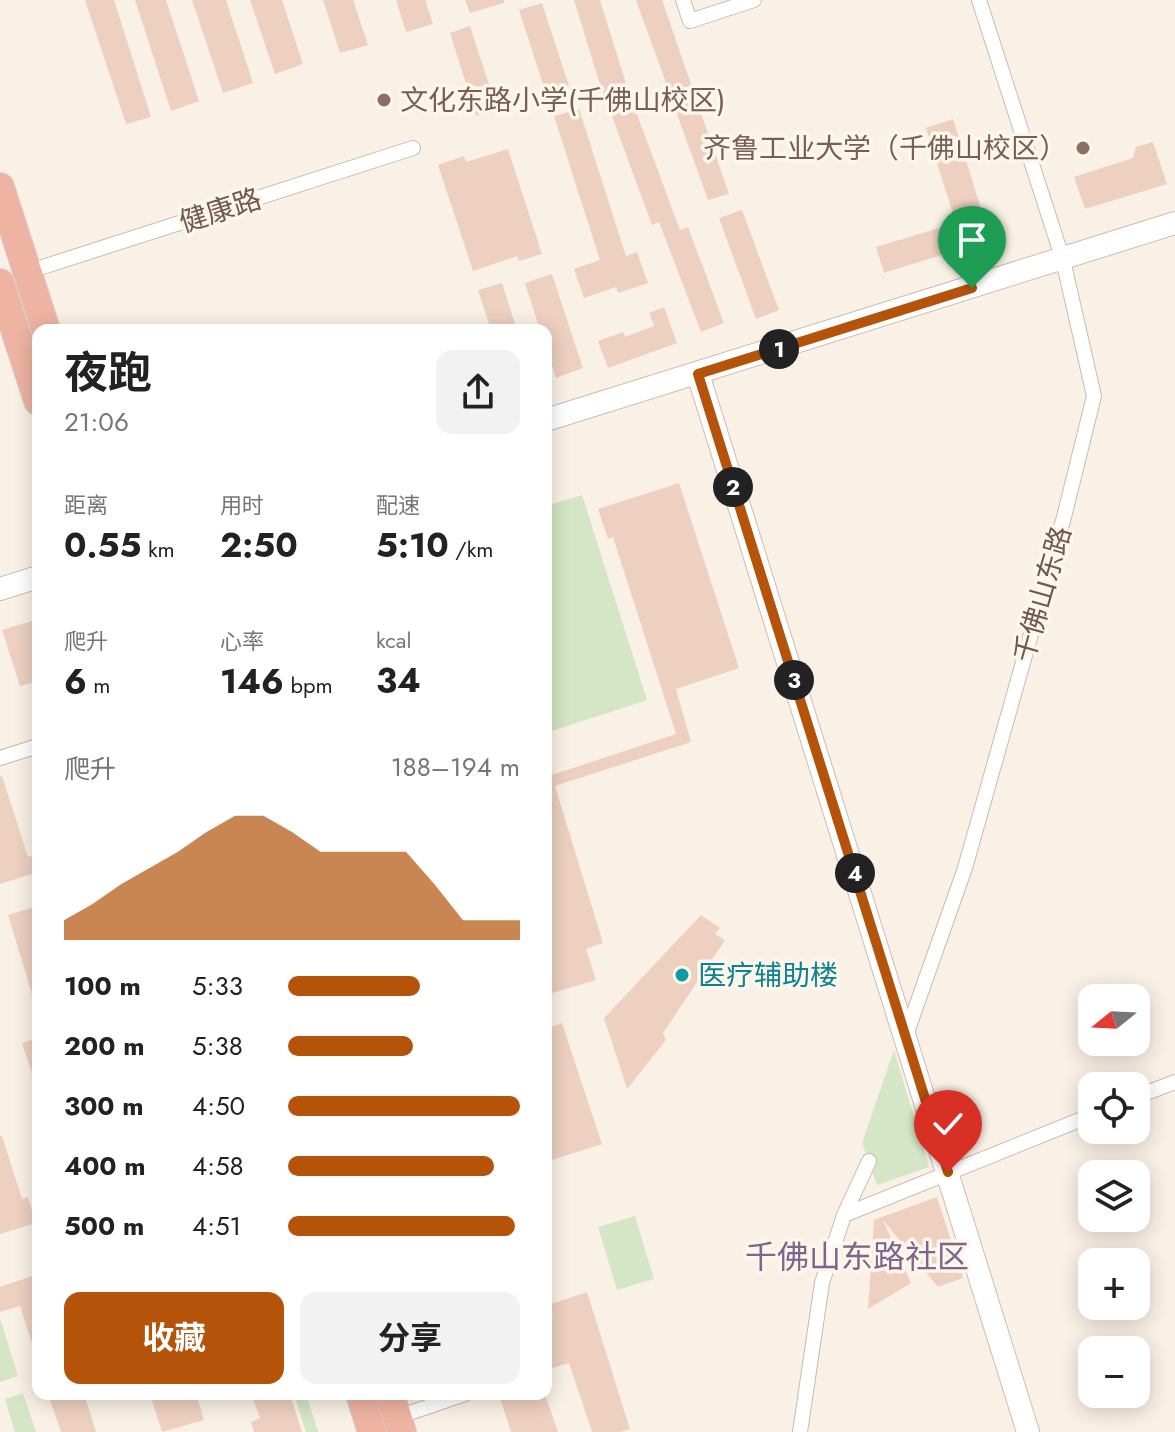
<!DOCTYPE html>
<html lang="zh">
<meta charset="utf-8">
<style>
body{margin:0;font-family:Jost,"Noto Sans SC",sans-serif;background:#f2f2f2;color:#222;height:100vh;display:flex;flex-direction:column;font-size:30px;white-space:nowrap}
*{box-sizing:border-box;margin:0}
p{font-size:26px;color:#767676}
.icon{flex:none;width:44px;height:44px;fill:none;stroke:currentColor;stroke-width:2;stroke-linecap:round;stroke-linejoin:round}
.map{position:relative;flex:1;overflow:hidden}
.details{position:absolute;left:32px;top:324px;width:520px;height:1076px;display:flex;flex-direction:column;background:#fff;border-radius:16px;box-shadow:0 4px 20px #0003}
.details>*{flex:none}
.needle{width:52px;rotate:252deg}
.buttons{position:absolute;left:1078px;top:984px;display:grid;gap:16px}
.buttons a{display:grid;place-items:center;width:72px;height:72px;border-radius:16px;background:#fff;box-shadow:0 4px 20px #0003;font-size:40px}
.pin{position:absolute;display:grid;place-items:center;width:68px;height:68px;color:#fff;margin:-82px -34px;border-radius:50% 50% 50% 0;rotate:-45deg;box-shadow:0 0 8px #0007}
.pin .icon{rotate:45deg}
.km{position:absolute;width:40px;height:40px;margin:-20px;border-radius:50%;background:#222;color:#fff;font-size:22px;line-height:40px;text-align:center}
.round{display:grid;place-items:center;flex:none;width:84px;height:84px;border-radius:16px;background:#f2f2f2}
.head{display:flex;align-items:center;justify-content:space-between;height:136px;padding:0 32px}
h1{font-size:44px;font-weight:700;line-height:60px}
.stats{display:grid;grid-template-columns:repeat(3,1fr);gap:12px;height:136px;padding:8px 32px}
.stats div{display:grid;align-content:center}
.stats b{font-size:34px;font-weight:700}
.stats small{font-size:22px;font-weight:400}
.stats p{font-size:22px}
.chart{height:224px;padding:16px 32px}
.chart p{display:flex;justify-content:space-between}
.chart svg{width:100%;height:144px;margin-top:8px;fill:#b45309;opacity:.7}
.action{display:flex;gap:16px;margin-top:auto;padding:16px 32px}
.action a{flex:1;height:92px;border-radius:16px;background:#b45309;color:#fff;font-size:32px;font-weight:700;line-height:92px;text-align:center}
.action a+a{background:#f2f2f2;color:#222}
ul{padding:0 32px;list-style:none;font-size:26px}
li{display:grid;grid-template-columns:128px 96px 1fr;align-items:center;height:60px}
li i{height:20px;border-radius:10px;background:#b45309}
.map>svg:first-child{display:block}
.green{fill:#d4e6c5}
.building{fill:#edd0c0}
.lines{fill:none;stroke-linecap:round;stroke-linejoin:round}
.street-casing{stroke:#cbb9ad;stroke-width:16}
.secondary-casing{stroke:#cfbbae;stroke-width:24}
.highway-casing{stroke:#d7d0cd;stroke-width:30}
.street{stroke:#fff;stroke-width:14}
.secondary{stroke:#fff;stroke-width:22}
.highway{stroke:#eeb3a2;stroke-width:28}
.route-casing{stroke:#fff;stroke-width:16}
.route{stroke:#b45309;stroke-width:10}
.education-dot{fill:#8d6e63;stroke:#fdf6eb;stroke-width:3}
.culture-dot{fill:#0f9aa8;stroke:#fdf6eb;stroke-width:3}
.labels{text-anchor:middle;stroke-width:7;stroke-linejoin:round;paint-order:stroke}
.education-label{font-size:28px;fill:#785e54;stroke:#fdf6eb;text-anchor:start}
.street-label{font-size:28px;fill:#71584d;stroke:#fdf6eb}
.culture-label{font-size:28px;fill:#0d838f;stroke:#fdf6eb;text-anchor:start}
.quarter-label{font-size:32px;fill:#7e658c;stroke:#fdf6eb}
</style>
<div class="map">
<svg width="1175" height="1432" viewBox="0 0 1175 1432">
<rect width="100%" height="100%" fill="#faf1e6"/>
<path class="green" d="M 582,495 L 647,700 L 546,733 L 546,506 Z
M 894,1050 L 929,1167 L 877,1185 L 862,1143 Z
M 635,1216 L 654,1279 L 617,1290 L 598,1227 Z
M 0,1318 L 18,1376 L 0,1382 Z
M 23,1393 L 36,1432 L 15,1432 L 5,1399 Z
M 294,1394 L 306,1394 L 318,1432 L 306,1432 Z"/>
<path class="building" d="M 85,0 L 114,0 L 151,117 L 126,124 Z
M 135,0 L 166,0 L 199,101 L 171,111 Z
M 192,0 L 226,0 L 253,83 L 223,93 Z
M 250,0 L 282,0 L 303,64 L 275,74 Z
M 323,0 L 353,0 L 368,45 L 340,53 Z
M 396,0 L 425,0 L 433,24 L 406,32 Z
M 465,0 L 504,0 L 504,3 L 470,13 Z
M 574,0 L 600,0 L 628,90 L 680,230 L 688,227 L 724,323 L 701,332 L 659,222 L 652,225 L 599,81 Z
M 636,0 L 662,0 L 729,194 L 708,200 Z
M 542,3 L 569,86 L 546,94 L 519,10 Z
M 470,26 L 497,109 L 476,116 L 450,33 Z
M 579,109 L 626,256 L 637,252 L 648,283 L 618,293 L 616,287 L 584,298 L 574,269 L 600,260 L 554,116 Z
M 953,119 L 989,234 L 984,235 L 986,241 L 884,273 L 876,247 L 956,223 L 926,128 Z
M 1153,142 L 1167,184 L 1085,209 L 1074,177 L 1133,158 L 1136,147 Z
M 508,149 L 542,254 L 519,261 L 517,256 L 473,271 L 438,165 L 464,156 L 466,162 Z
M 742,210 L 779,310 L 756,319 L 719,218 Z
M 552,274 L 583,368 L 556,378 L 546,347 L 546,330 L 540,330 L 525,283 Z
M 502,283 L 517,330 L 491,330 L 478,290 Z
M 664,307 L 677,343 L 608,368 L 598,341 L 623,332 L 625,337 L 654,326 L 649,313 Z
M 679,483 L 739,668 L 676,689 L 691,742 L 555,786 L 603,943 L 586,949 L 596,980 L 549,994 L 546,983 L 546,765 L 549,765 L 552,775 L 676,734 L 613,537 L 608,539 L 598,509 Z
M 38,619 L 38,681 L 20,686 L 2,630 Z
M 2,776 L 28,857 L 38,854 L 38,872 L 0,884 L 0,777 Z
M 38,906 L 38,1004 L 35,1004 L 8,915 Z
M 701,915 L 720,928 L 715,934 L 725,940 L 663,1033 L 666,1040 L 627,1089 L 604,1018 Z
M 562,1023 L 602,1144 L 546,1162 L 546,1029 Z
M 38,1038 L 38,1085 L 36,1085 L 22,1043 Z
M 0,1136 L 2,1136 L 22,1199 L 28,1197 L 36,1223 L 0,1234 Z
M 937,1197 L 963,1278 L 938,1287 L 883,1220 L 911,1283 L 868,1309 L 874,1220 Z
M 38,1274 L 38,1355 L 36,1356 L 20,1306 L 0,1312 L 0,1287 Z
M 587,1292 L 630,1429 L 620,1432 L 592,1432 L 569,1363 L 546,1370 L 546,1320 L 553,1319 L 548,1305 Z
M 48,1394 L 84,1394 L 96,1432 L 61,1432 Z
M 150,1394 L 196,1394 L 204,1420 L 162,1432 Z
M 251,1394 L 290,1394 L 302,1432 L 254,1432 L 251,1422 L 260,1418 Z
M 499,1394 L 545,1394 L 558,1432 L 511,1432 Z"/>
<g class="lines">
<defs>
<path id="street" d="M 683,0 L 690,21 L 754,0
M 27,272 L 413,148
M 0,758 L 38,746
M 906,1035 L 965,868 L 1064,517 L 1094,396 L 1063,260 L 979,0
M 1136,1097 L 1175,1082
M 844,1215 L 1092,1115
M 398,1417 L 465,1394
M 800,1432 L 822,1283 L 844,1215 L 869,1161"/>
<path id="secondary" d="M 698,374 L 1028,1432
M 546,420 L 1175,223
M 0,589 L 38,577"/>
<path id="highway" d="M 0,187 L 46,330
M 0,283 L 38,401
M 360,1394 L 372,1432
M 390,1394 L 402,1432"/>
</defs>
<use href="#street" class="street-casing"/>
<use href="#secondary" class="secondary-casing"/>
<use href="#highway" class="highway-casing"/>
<use href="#street" class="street"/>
<use href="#secondary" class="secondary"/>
<use href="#highway" class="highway"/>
</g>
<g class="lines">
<defs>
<path id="route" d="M 948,1172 L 698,374 L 972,288"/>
</defs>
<use href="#route" class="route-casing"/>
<use href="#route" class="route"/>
</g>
<g class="education-dot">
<circle cx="384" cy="100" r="8"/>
<circle cx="1083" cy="148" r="8"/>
</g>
<circle class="culture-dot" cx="682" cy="975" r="8"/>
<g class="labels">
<g class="education-label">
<text x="400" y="110">文化东路小学(千佛山校区)</text>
<text x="1067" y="158" text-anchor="end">齐鲁工业大学（千佛山校区）</text>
</g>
<g class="street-label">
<text transform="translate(220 210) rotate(-18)" y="10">健康路</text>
<text transform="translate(1042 594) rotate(-74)" y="10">千佛山东路</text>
</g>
<g class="culture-label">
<text x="698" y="985">医疗辅助楼</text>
</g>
<g class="quarter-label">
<text x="857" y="1268">千佛山东路社区</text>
</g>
</g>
</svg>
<div class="buttons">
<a><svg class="needle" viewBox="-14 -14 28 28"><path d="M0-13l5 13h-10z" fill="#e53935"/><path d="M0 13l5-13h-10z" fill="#767676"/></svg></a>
<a><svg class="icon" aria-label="locate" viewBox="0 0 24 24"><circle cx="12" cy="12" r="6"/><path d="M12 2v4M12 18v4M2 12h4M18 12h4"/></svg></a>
<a><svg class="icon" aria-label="layers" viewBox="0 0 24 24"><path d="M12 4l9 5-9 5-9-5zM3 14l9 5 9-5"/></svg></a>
<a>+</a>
<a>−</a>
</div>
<div class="pin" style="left:972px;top:288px;background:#1e9e55"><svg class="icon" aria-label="arrive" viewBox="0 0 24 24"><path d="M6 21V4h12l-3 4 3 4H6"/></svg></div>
<div class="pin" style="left:948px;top:1172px;background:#d93025"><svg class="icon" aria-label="check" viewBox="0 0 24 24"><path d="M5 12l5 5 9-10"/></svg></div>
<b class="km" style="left:779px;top:349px">1</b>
<b class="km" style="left:733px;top:487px">2</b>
<b class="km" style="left:794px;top:680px">3</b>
<b class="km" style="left:855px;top:873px">4</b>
<section class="details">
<div class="head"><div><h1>夜跑</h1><p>21:06</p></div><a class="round"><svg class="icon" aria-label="share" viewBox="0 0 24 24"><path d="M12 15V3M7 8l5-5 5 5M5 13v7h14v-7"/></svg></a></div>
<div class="stats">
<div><p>距离</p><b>0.55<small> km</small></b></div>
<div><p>用时</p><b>2:50</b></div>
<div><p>配速</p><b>5:10<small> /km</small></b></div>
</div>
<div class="stats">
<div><p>爬升</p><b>6<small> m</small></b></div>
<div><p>心率</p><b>146<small> bpm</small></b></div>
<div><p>kcal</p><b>34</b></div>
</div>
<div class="chart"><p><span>爬升</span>188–194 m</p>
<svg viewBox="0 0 160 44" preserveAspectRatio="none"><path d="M0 44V38L10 33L20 27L30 22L40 17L50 11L60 6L70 6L80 11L90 17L100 17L110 17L120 17L130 27L140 38L150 38L160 38V44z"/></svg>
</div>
<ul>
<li><b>100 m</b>5:33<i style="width:57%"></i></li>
<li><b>200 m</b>5:38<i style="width:54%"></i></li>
<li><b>300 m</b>4:50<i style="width:100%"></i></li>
<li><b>400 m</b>4:58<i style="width:89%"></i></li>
<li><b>500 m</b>4:51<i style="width:98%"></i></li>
</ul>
<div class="action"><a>收藏</a><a>分享</a></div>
</section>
</div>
